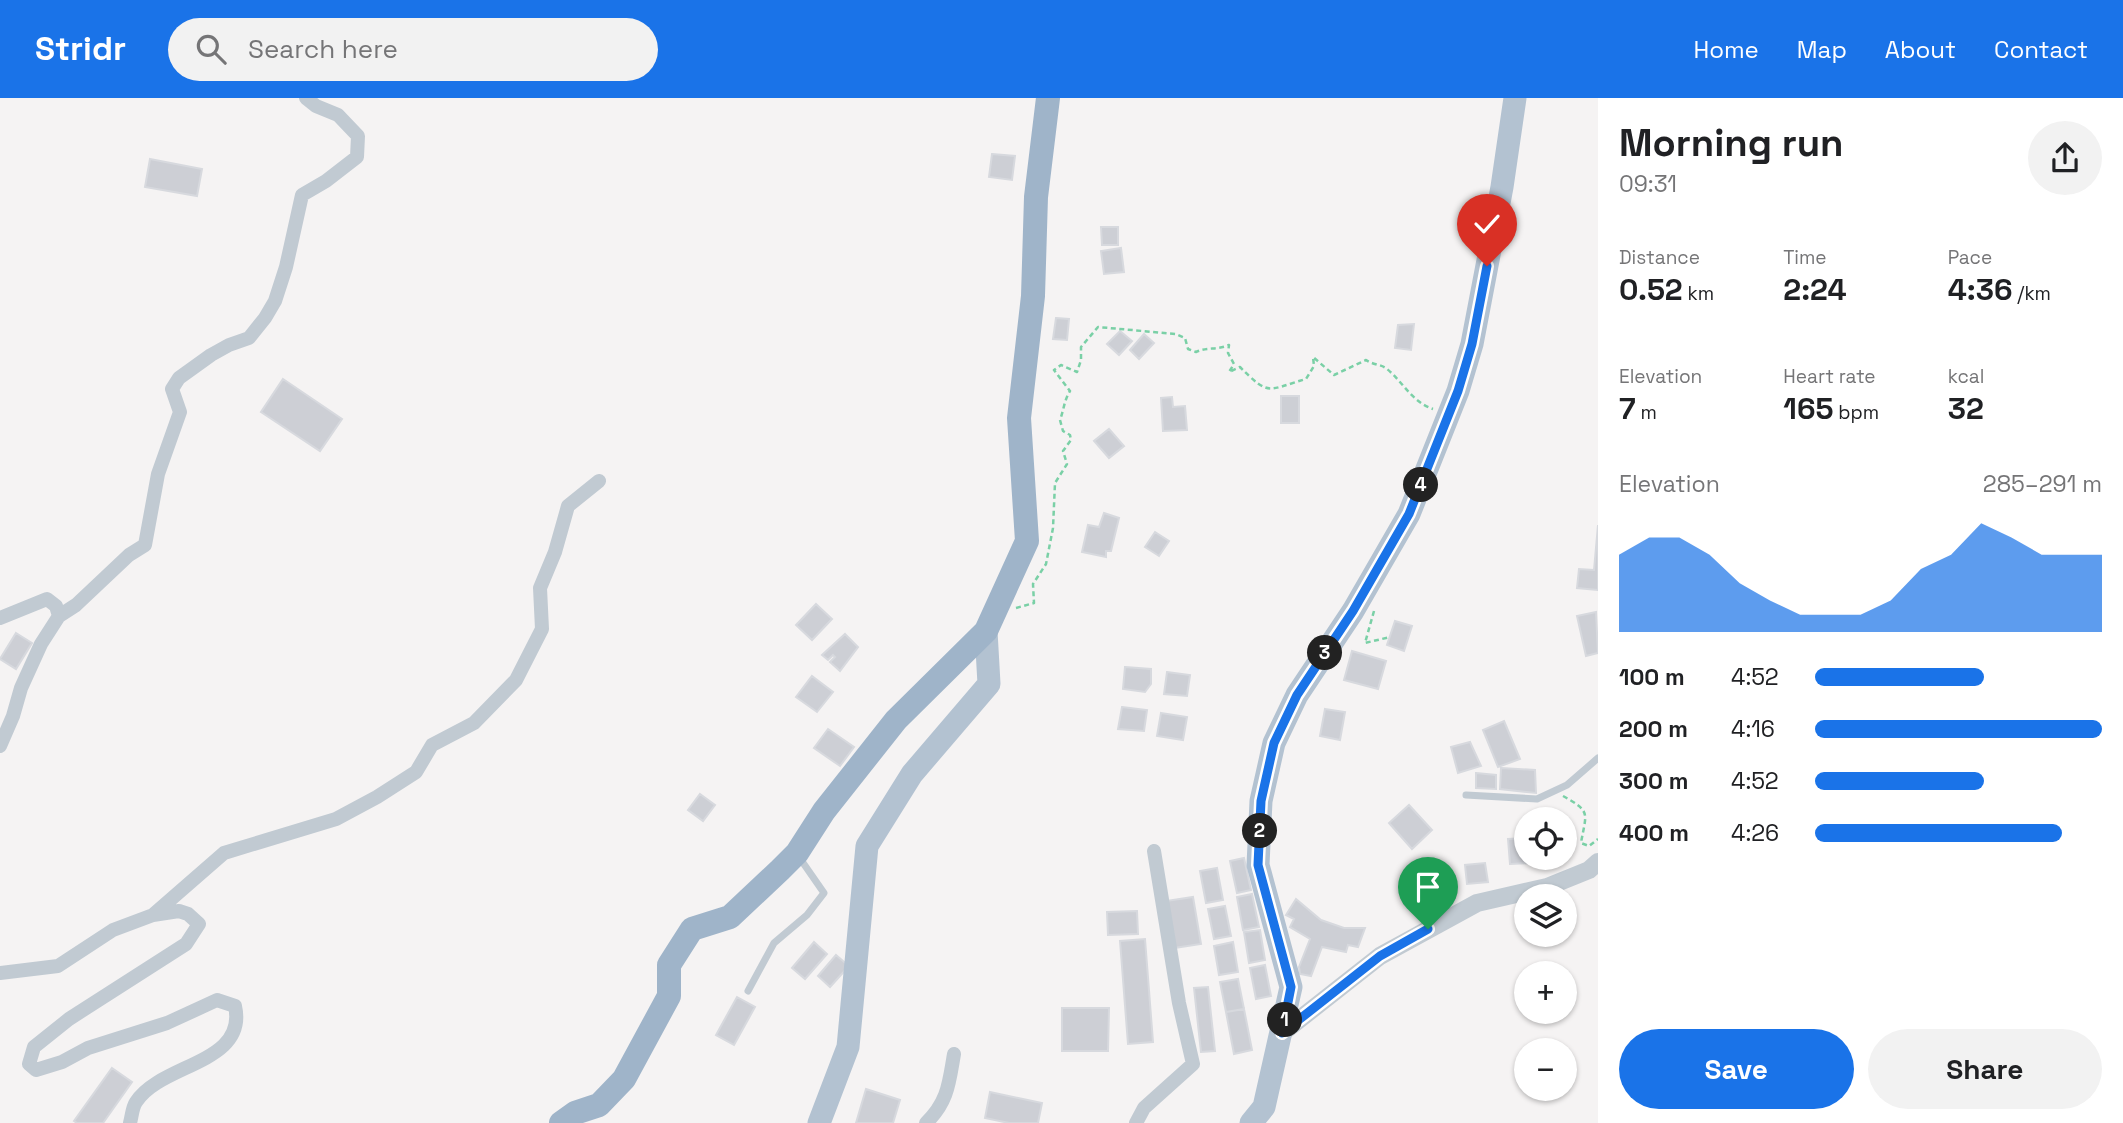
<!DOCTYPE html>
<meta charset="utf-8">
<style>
body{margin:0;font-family:"Space Grotesk",sans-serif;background:#f2f2f2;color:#202124;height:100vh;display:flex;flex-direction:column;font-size:26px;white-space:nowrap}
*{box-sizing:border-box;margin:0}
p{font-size:23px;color:#757577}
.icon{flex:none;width:38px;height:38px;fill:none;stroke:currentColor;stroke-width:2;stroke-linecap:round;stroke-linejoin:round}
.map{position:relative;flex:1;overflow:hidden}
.side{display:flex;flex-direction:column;background:#fff;width:525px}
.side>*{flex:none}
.controls{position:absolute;left:1514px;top:709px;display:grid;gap:14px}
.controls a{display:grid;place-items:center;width:63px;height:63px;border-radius:50%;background:#fff;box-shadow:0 2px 5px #0004;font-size:35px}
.pin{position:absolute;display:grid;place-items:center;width:60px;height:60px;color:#fff;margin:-72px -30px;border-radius:50% 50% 50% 0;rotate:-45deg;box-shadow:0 0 7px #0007}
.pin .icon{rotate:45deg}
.km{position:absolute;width:35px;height:35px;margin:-18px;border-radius:50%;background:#222;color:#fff;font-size:19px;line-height:35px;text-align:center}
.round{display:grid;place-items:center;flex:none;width:74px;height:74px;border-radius:37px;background:#f2f2f2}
.summary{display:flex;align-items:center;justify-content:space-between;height:119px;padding:0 21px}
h1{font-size:38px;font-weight:700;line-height:52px}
.figures{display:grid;grid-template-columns:repeat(3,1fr);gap:10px;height:119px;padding:7px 21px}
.figures div{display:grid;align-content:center}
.figures b{font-size:30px;font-weight:700}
.figures small{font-size:19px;font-weight:400}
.figures p{font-size:19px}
.chart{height:196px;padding:14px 21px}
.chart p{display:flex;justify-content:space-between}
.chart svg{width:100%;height:126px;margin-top:7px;fill:#1a73e8;opacity:.7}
.action{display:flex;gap:14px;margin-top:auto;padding:14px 21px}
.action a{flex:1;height:80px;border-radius:42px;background:#1a73e8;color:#fff;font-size:28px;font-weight:700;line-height:80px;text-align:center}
.action a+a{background:#f2f2f2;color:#202124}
ul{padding:0 21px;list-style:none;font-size:23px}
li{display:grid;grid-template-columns:112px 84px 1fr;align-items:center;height:52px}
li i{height:18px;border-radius:9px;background:#1a73e8}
header{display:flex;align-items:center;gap:42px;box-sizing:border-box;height:98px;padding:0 35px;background:#1a73e8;color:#fff}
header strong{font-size:33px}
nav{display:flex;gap:38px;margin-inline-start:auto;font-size:24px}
.search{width:490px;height:63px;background:#f2f2f2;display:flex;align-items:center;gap:18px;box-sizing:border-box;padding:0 24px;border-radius:38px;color:#757577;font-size:26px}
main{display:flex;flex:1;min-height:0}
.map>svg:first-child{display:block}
.building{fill:#cdcfd5;stroke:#d7d9de;stroke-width:2}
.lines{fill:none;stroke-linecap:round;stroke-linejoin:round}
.path{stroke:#7ad0a6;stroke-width:2.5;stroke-dasharray:5 3.5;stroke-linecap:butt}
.service{stroke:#c1cad2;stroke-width:7}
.minor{stroke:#c1cad2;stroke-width:14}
.tertiary{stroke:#c1cad2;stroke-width:18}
.primary{stroke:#b3c2d1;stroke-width:23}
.trunk{stroke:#9fb4c9;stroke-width:24}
.route-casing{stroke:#fff;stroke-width:14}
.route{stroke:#1a73e8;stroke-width:9}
</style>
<header>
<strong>Stridr</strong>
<div class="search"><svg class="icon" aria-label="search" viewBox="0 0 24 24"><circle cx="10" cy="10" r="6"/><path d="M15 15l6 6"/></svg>Search here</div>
<nav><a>Home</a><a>Map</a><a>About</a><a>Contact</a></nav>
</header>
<main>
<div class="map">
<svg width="1598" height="1025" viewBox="0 0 1598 1025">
<rect width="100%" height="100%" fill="#f5f3f3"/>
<path class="building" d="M 992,56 L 1015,58 L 1012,82 L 989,79 Z
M 150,61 L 202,71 L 197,98 L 145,89 Z
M 1101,129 L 1118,129 L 1118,147 L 1102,147 Z
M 1121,150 L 1124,174 L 1104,176 L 1101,153 Z
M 1056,220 L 1069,221 L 1067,242 L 1053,241 Z
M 1414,226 L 1411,252 L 1395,250 L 1398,227 Z
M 1120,233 L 1132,243 L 1119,257 L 1107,246 Z
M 1144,236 L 1154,245 L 1139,261 L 1130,252 Z
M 283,281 L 342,321 L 320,353 L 261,314 Z
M 1281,298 L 1299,298 L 1299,325 L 1281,325 Z
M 1172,299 L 1173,309 L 1185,308 L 1187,332 L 1163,333 L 1161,300 Z
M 1109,331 L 1124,348 L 1109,360 L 1094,343 Z
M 1104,415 L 1119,420 L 1111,453 L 1106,453 L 1106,459 L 1082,454 L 1088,427 L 1099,429 Z
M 1598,427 L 1598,492 L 1577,490 L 1579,471 L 1594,472 Z
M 1155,434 L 1169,443 L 1159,458 L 1145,449 Z
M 816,506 L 832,521 L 812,542 L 796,527 Z
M 1596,514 L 1598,555 L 1586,558 L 1577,518 Z
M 1395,523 L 1412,528 L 1404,553 L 1387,547 Z
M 16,535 L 32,545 L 16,571 L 0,561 Z
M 845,536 L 858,549 L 840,573 L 830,564 L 835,559 L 833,557 L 828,562 L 822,557 Z
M 1352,553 L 1386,563 L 1378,591 L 1344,582 Z
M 1125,569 L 1151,571 L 1151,586 L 1145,594 L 1123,591 Z
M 1167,574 L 1190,577 L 1187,598 L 1164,596 Z
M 812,578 L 833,594 L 817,614 L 796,599 Z
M 1122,609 L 1147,612 L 1144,633 L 1118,631 Z
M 1325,611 L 1345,614 L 1340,642 L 1320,638 Z
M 1161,615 L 1187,619 L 1183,642 L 1157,638 Z
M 1504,623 L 1520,661 L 1498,669 L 1483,632 Z
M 828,631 L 854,649 L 840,668 L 814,650 Z
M 1470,644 L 1481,668 L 1458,675 L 1451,649 Z
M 1501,670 L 1535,672 L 1536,695 L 1500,691 Z
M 1476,675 L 1496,677 L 1496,691 L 1476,690 Z
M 700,696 L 715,707 L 703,723 L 688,712 Z
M 1409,707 L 1432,732 L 1412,751 L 1389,725 Z
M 1526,740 L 1526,760 L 1556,760 L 1556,764 L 1510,766 L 1508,741 Z
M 1244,760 L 1251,792 L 1237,795 L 1230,763 Z
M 1485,765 L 1488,784 L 1467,786 L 1465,767 Z
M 1217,770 L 1223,802 L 1206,805 L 1200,773 Z
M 1252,796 L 1259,829 L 1243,832 L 1237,799 Z
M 1193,799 L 1201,846 L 1174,850 L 1166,803 Z
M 1296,801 L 1321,822 L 1344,830 L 1365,830 L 1358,849 L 1348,847 L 1346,854 L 1322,849 L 1311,878 L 1300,876 L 1299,869 L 1310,841 L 1290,829 L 1294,821 L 1286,817 Z
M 1225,808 L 1231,838 L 1214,841 L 1208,811 Z
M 1137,813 L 1138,836 L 1108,837 L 1107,814 Z
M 1260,832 L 1265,862 L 1249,865 L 1244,834 Z
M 1145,841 L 1153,944 L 1128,946 L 1120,843 Z
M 814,844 L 827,856 L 805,881 L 792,870 Z
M 1233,844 L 1238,874 L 1219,877 L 1214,848 Z
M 836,857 L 849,868 L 830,889 L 818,878 Z
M 1265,867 L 1271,898 L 1256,901 L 1250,870 Z
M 1238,881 L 1244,911 L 1226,914 L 1220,884 Z
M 1208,889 L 1215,953 L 1201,954 L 1194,890 Z
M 737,899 L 755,909 L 734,947 L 716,937 Z
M 1062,910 L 1109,910 L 1108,953 L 1062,953 Z
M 1244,911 L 1252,952 L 1234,956 L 1226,914 Z
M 112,970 L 132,984 L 103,1025 L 77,1025 L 74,1023 Z
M 866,991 L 900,1002 L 893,1025 L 856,1025 Z
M 990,994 L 1042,1005 L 1038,1025 L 1009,1025 L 985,1020 Z"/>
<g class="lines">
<path class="path" d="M 1016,510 L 1034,505 L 1033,486 L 1046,466 L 1053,430 L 1055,385 L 1067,366 L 1063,353 L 1071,342 L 1070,337 L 1063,333 L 1060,322 C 1064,311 1064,303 1070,293 L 1054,272 L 1061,267 L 1077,274 L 1081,262 L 1081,249 L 1098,229 L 1176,236 L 1185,240 L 1188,251 L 1196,254 C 1207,249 1217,252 1229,247 L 1228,255 L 1234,266 L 1229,274 L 1240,269 C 1270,299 1267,292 1306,281 L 1314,268 L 1313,259 L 1334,277 L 1366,262 C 1373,267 1381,266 1387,271 C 1403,284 1412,304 1433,311
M 1374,513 L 1365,545 L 1390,539
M 1563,698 C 1592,714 1586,715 1581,745 L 1589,748 L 1598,741"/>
<path class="service" d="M 1466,697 L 1537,701 L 1567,687 L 1598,660
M 748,893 L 774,845 L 807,817 L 824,795 L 799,759"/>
<path class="minor" d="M 0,520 L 47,501 L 56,508 L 59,518
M 0,648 L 13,618 L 21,590 L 41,546 L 59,518 L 76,507 L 129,457 L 145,447 L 158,376 L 180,314 L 172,291 L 179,280 L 211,257 L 229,247 L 249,240 L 265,220 L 275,203 L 286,169 L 302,97 L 326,83 L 357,59 L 358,38 L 338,17 L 316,8 L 306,0
M 154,816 L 224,755 L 336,721 L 377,699 L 416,674 L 432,647 L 474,625 L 516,582 L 542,531 L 540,490 L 555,454 L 568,408 L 599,383
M 0,875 L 58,868 L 113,832 L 153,817 L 179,813 L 188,816 L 199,826 L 186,846 L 69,921 L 34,949 L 29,966 L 36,972 L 62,964 L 88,950 L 167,925 L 217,902 L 235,908 C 248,966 161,965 136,1004 C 132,1010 132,1018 130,1025
M 926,1025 C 948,1004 949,985 954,956
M 1136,1025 L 1144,1010 L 1193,966 L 1179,905 L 1154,753"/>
<path class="tertiary" d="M 1282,935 L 1380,858 L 1477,805 L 1547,789 L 1589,772 L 1598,764"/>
<path class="primary" d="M 819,1025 L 848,949 L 867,748 L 912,676 L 989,586 L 986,533
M 1251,1025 L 1264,1009 L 1291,889 L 1258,767 L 1261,703 L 1274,645 L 1297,597 L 1353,513 L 1409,416 L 1458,293 L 1472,246 L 1502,89 L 1515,0"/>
<path class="trunk" d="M 561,1025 L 575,1015 L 599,1007 L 624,981 L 669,898 L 669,867 L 692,831 L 730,819 L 780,772 L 797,755 L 824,713 L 896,622 L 986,533 L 1027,443 L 1019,320 L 1033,198 L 1036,99 L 1048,0"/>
</g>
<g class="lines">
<defs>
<path id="route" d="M 1428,831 L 1380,858 L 1282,935 L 1291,889 L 1258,767 L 1261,703 L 1274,645 L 1297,597 L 1353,513 L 1409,416 L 1458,293 L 1472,246 L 1487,168"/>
</defs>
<use href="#route" class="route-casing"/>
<use href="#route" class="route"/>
</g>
</svg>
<div class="controls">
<a><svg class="icon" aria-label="locate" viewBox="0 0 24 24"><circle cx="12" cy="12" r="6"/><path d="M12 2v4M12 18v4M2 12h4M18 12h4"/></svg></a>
<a><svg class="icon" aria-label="layers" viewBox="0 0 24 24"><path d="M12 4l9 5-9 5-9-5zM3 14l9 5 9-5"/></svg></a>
<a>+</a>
<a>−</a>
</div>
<div class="pin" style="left:1428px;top:831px;background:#1e9e55"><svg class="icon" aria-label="arrive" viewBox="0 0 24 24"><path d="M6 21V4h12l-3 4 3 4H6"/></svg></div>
<div class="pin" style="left:1487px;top:168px;background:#d93025"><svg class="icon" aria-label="check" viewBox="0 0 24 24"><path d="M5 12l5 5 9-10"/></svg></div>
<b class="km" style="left:1285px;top:922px">1</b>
<b class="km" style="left:1260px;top:733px">2</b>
<b class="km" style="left:1325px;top:555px">3</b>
<b class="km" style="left:1421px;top:387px">4</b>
</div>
<section class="side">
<div class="summary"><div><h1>Morning run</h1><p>09:31</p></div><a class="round"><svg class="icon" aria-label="share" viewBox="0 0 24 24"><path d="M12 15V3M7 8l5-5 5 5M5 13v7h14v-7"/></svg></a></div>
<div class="figures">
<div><p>Distance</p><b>0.52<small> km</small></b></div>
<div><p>Time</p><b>2:24</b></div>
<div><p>Pace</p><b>4:36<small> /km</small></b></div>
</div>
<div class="figures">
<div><p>Elevation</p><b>7<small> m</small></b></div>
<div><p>Heart rate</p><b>165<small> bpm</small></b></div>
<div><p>kcal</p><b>32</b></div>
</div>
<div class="chart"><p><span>Elevation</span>285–291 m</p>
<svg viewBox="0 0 160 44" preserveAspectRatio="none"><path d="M0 44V17L10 11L20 11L30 17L40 27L50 33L60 38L70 38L80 38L90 33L100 22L110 17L120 6L130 11L140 17L150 17L160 17V44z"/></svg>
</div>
<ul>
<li><b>100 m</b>4:52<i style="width:59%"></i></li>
<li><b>200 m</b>4:16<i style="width:100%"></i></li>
<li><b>300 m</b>4:52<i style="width:59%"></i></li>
<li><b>400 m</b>4:26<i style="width:86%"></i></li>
</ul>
<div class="action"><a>Save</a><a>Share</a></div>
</section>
</main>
